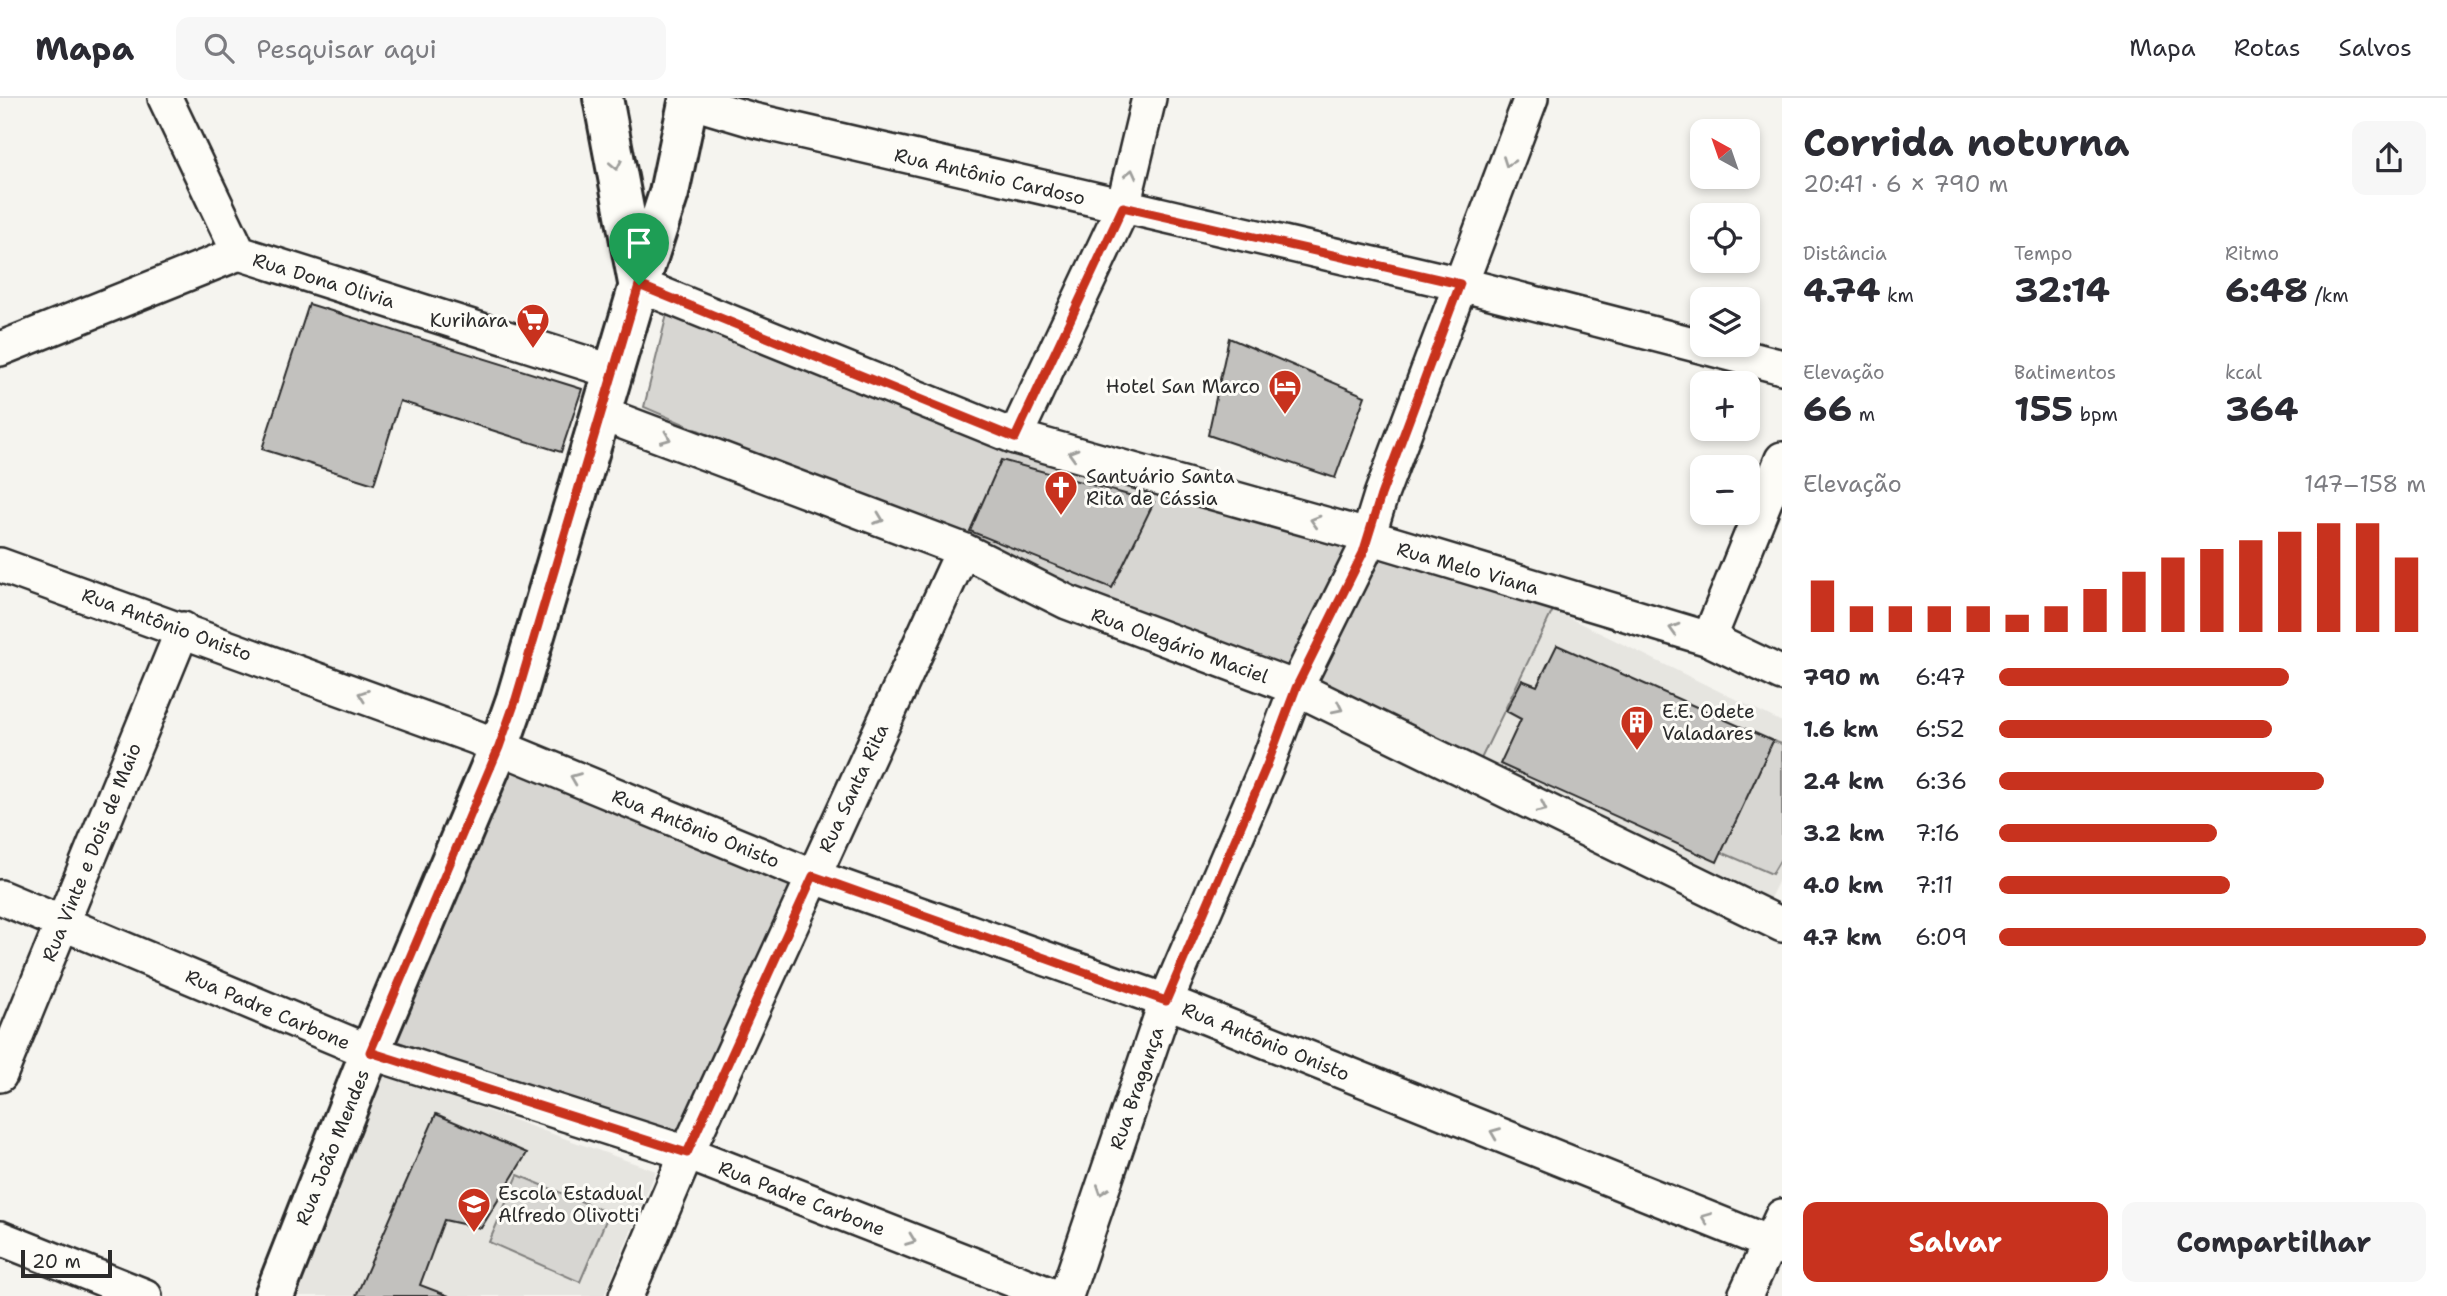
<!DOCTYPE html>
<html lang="pt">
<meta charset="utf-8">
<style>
body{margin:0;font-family:"Shantell Sans",sans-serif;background:#f7f7f7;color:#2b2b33;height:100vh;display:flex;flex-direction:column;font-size:26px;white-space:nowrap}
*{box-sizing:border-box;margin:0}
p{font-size:23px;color:#7c7c81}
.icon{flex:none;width:38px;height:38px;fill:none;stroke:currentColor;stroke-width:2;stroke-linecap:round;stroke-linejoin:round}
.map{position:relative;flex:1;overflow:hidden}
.drawer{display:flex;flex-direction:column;background:#fff;width:665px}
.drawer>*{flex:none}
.needle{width:46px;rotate:320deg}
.controls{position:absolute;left:1690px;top:21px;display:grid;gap:14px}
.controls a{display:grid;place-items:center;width:70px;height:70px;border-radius:14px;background:#fff;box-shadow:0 4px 10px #0003;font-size:35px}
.scale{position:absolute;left:21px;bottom:18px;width:91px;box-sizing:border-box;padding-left:7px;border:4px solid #2b2b2b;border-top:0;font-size:19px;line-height:24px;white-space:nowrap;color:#2b2b2b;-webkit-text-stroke:5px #fdfcf7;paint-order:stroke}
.pin{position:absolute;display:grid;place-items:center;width:60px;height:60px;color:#fff;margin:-72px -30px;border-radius:50% 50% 50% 0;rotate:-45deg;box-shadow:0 0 7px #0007}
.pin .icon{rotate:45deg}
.round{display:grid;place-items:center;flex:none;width:74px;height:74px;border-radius:14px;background:#f7f7f7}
.summary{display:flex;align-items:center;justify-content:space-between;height:119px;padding:0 21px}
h1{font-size:38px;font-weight:700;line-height:52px}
.metrics{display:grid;grid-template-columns:repeat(3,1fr);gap:10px;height:119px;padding:7px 21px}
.metrics div{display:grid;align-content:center}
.metrics b{font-size:35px;font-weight:700}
.metrics small{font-size:19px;font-weight:400}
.metrics p{font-size:19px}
.chart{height:196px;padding:14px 21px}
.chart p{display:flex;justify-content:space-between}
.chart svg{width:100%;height:126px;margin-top:7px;stroke:#c8321e;stroke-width:6}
.cta{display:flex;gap:14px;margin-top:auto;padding:14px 21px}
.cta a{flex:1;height:80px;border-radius:14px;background:#c8321e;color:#fff;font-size:28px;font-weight:700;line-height:80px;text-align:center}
.cta a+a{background:#f7f7f7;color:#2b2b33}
ul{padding:0 21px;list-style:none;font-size:23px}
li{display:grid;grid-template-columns:112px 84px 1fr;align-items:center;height:52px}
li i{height:18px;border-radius:9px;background:#c8321e}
header{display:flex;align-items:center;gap:42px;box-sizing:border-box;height:98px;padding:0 35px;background:#fff;border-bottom:2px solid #e1e1e2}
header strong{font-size:33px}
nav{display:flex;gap:38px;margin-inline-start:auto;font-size:24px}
.search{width:490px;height:63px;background:#f7f7f7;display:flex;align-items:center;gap:18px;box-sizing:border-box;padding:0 24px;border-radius:14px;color:#7c7c81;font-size:26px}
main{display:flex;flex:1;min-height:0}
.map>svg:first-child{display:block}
.built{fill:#e6e5e0}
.green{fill:#d7d6d2;stroke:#81807e;stroke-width:2}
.building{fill:#c2c1be;stroke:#2b2b2b;stroke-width:2}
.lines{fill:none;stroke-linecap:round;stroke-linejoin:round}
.minor-casing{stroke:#2b2b2b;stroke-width:38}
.tertiary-casing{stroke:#2b2b2b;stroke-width:44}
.minor{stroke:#fdfcf7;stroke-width:33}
.tertiary{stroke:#fdfcf7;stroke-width:38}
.oneway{stroke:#9e9e9b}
.route-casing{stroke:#fff;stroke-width:14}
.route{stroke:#c8321e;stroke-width:9}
.labels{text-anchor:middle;stroke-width:6;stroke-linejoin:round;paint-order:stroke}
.street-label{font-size:19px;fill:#2b2b2b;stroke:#fdfcf7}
.poi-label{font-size:19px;fill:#2b2b2b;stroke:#fdfcf7;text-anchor:start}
</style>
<header>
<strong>Mapa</strong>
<div class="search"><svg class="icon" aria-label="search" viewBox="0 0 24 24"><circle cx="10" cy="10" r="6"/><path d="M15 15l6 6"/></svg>Pesquisar aqui</div>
<nav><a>Mapa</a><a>Rotas</a><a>Salvos</a></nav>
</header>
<main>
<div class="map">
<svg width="1782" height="1198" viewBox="0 0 1782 1198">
<rect width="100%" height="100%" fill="#f5f4ef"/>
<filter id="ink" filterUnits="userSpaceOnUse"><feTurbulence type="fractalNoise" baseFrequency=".0143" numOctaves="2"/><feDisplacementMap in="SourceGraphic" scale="14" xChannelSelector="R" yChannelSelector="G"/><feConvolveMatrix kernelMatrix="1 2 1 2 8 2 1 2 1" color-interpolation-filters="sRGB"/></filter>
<g filter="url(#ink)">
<path class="built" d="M 1553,512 L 1782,624 L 1782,776 L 1758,824 L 1479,665 Z
M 385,976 L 656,1073 L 604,1198 L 291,1198 Z"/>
<path class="green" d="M 667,216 L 1008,350 L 1553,512 L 1479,665 L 644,309 Z
M 1773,643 L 1782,646 L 1782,759 L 1772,776 L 1721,754 Z
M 506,660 L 797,786 L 683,1042 L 387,940 Z
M 518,1077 L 609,1115 L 580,1184 L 489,1144 Z"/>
<path class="building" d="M 309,206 L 582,291 L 561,354 L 400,303 L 374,386 L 262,351 Z
M 1229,240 L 1365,298 L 1335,380 L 1208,337 Z
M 1001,362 L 1154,404 L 1112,490 L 970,433 Z
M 1557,547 L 1773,643 L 1717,764 L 1500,666 L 1521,621 L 1506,613 L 1522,582 L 1537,588 Z
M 436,1016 L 527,1055 L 481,1130 L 444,1122 L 420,1187 L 449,1198 L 356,1198 Z"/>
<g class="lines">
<defs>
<path id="minor" d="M 165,0 L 239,155
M 689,3 L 753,22 L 1460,186 L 1782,269
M 639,187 L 1015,339 L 1346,432 L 1709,541 L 1782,576
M 0,251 L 239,155 L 614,274
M 602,316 L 963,452 L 1067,504 L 1296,590 L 1782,827
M 1015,339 L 1123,109 L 1149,0
M 0,467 L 475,639 L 812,778 L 1166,903 L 1782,1150
M 1709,541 L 1782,361
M 0,799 L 370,954 L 687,1055 L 1054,1198
M 0,977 L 183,531
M 0,1140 L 145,1198
M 626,1198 L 687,1055 L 963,452
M 1066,1198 L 1166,903 L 1267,667 L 1296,590 L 1363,455 L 1381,397 L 1531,0
M 1745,1198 L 1782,1118"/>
<path id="tertiary" d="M 603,0 L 638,185
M 274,1198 L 370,954 L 499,649 L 516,601 L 639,187 L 669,95 L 689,0"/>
</defs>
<use href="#minor" class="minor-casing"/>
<use href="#tertiary" class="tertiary-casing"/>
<use href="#minor" class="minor"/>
<use href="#tertiary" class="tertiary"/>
</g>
<defs><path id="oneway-chevron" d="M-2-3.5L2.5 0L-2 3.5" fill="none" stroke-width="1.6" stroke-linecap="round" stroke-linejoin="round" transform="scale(1.75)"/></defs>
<g class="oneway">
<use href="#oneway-chevron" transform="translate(1508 64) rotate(110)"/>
<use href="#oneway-chevron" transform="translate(616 67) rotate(79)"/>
<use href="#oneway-chevron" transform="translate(1131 76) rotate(-77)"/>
<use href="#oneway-chevron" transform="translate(666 340) rotate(21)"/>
<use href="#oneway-chevron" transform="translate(1073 356) rotate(-164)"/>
<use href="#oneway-chevron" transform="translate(879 421) rotate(21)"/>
<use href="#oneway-chevron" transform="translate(1315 423) rotate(-164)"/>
<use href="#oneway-chevron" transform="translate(1674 531) rotate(-164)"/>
<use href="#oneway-chevron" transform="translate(363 597) rotate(-160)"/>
<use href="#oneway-chevron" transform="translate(1338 610) rotate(26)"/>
<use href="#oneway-chevron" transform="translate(575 680) rotate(-158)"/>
<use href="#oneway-chevron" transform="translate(1542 710) rotate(26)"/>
<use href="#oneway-chevron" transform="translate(1495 1035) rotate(-158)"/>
<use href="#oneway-chevron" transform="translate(1102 1092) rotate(109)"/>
<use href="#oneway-chevron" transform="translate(1706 1120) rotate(-158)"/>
<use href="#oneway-chevron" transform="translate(911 1142) rotate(21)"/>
</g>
</g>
<g class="lines" filter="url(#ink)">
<defs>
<path id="route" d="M 1123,109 L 1460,186 L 1381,397 L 1363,455 L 1296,590 L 1267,667 L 1166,903 L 813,778 L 687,1055 L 370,954 L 499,649 L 516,601 L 639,187 L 1015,340 Z"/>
</defs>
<use href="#route" class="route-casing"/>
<use href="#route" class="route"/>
</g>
<defs>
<symbol id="supermarket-pin" viewBox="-11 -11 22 30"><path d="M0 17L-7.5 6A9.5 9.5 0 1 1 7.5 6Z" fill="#c8321e" stroke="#fdfcf7"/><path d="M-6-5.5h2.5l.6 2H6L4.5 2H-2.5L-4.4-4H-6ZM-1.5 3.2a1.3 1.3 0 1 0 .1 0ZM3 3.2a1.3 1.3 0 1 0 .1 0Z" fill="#fff"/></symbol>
<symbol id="hotel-pin" viewBox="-11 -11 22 30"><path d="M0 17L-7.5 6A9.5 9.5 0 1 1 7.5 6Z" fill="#c8321e" stroke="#fdfcf7"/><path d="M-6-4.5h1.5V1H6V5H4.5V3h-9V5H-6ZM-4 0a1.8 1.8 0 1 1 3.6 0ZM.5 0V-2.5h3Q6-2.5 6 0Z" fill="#fff"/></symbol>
<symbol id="church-pin" viewBox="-11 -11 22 30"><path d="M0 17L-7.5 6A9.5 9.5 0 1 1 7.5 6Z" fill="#c8321e" stroke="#fdfcf7"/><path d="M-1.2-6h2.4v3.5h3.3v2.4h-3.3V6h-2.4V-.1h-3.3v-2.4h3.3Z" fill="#fff"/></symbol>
<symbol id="building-pin" viewBox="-11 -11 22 30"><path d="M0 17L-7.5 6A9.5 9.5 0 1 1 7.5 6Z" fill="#c8321e" stroke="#fdfcf7"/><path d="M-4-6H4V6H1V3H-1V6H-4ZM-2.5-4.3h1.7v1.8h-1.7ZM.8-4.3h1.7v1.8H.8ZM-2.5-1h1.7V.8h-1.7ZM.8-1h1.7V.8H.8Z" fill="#fff"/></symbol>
<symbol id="school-pin" viewBox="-11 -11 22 30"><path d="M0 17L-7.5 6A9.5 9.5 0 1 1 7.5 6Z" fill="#c8321e" stroke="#fdfcf7"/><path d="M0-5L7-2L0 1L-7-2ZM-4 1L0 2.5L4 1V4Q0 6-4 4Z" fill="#fff"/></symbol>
</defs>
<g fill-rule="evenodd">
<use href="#supermarket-pin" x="514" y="203" width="38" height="52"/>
<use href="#hotel-pin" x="1266" y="269" width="38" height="52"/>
<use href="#church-pin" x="1042" y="370" width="38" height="52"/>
<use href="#building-pin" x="1618" y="605" width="38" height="52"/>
<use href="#school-pin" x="455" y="1087" width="38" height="52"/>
</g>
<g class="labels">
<g class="street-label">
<text transform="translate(990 78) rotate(13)" y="7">Rua Antônio Cardoso</text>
<text transform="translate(324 182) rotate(17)" y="7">Rua Dona Olivia</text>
<text transform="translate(1468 470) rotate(16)" y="7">Rua Melo Viana</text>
<text transform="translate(167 526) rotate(20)" y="7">Rua Antônio Onisto</text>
<text transform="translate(1180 547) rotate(20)" y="7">Rua Olegário Maciel</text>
<text transform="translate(853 690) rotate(-65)" y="7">Rua Santa Rita</text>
<text transform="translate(696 730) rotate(22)" y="7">Rua Antônio Onisto</text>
<text transform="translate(91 754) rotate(-68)" y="7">Rua Vinte e Dois de Maio</text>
<text transform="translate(268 911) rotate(23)" y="7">Rua Padre Carbone</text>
<text transform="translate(1266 943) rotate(22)" y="7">Rua Antônio Onisto</text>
<text transform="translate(1136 990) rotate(-71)" y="7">Rua Bragança</text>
<text transform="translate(332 1049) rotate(-68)" y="7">Rua João Mendes</text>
<text transform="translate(802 1100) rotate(21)" y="7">Rua Padre Carbone</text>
</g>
<g class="poi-label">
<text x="508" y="229" text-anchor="end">Kurihara</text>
<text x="1260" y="295" text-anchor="end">Hotel San Marco</text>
<text x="1086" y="385">Santuário Santa<tspan x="1086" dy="22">Rita de Cássia</tspan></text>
<text x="1662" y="620">E.E. Odete<tspan x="1662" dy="22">Valadares</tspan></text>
<text x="498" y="1102">Escola Estadual<tspan x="498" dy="22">Alfredo Olivotti</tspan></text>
</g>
</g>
</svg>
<div class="controls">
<a><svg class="needle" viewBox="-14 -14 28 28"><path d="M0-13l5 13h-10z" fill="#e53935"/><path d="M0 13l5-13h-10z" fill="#7c7c81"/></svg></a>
<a><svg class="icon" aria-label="locate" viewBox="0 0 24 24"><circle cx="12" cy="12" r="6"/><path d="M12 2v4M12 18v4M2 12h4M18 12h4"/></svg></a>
<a><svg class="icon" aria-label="layers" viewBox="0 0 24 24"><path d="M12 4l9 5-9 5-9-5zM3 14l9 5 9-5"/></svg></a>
<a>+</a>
<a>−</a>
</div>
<div class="scale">20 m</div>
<div class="pin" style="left:639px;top:187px;background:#1e9e55"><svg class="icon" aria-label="arrive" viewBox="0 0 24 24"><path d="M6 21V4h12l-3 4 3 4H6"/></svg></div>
</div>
<section class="drawer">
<div class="summary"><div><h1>Corrida noturna</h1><p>20:41 · 6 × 790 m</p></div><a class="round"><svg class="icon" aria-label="share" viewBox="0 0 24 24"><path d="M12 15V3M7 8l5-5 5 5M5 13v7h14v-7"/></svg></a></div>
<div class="metrics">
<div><p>Distância</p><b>4.74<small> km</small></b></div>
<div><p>Tempo</p><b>32:14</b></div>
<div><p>Ritmo</p><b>6:48<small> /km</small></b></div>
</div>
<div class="metrics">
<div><p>Elevação</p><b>66<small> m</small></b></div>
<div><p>Batimentos</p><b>155<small> bpm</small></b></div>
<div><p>kcal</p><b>364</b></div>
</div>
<div class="chart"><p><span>Elevação</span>147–158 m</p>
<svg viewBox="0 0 160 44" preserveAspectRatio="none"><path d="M5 44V26M15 44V35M25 44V35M35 44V35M45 44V35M55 44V38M65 44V35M75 44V29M85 44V23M95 44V18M105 44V15M115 44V12M125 44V9M135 44V6M145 44V6M155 44V18"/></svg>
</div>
<ul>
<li><b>790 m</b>6:47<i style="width:68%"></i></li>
<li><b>1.6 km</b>6:52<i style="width:64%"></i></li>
<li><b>2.4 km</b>6:36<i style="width:76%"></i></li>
<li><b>3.2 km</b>7:16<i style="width:51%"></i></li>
<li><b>4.0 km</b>7:11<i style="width:54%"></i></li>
<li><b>4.7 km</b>6:09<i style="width:100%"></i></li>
</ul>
<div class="cta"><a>Salvar</a><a>Compartilhar</a></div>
</section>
</main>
